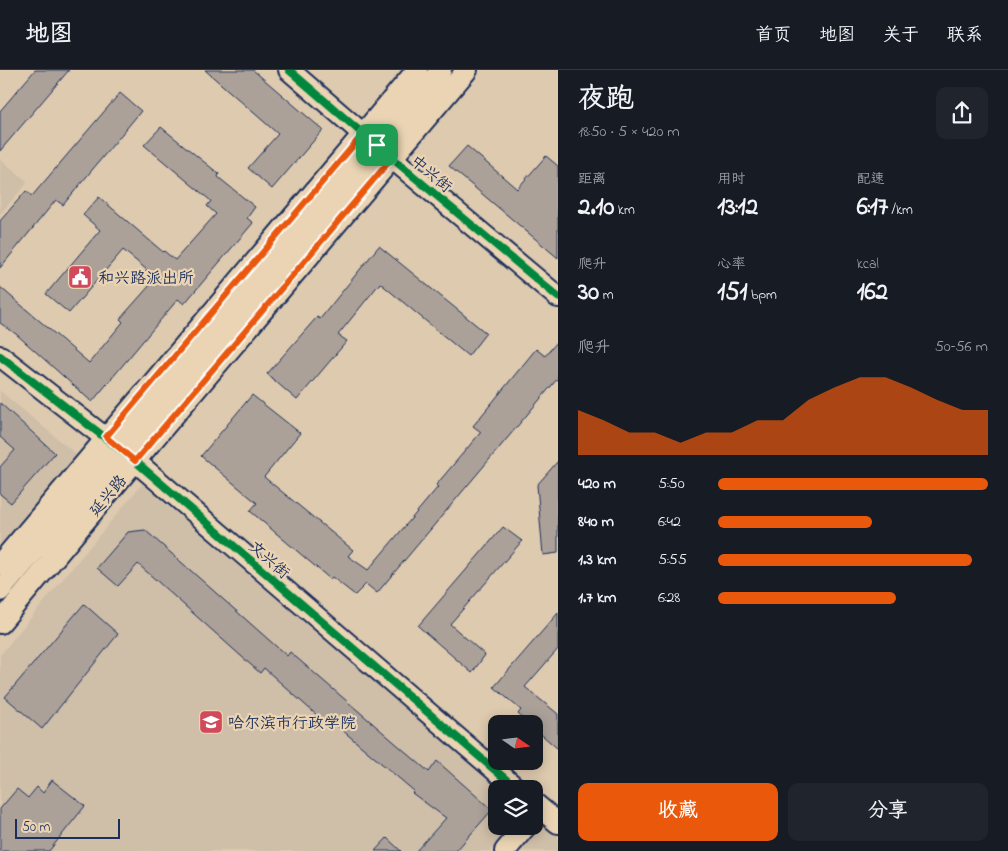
<!DOCTYPE html>
<html lang="zh">
<meta charset="utf-8">
<style>
body{margin:0;font-family:"Indie Flower","LXGW WenKai TC",sans-serif;background:#20242c;color:#f1f3f6;height:100vh;display:flex;flex-direction:column;font-size:19px;white-space:nowrap}
*{box-sizing:border-box;margin:0}
p{font-size:16px;color:#9ea1a6}
.icon{flex:none;width:28px;height:28px;fill:none;stroke:currentColor;stroke-width:2;stroke-linecap:round;stroke-linejoin:round}
.map{position:relative;flex:1;overflow:hidden}
.sheet{display:flex;flex-direction:column;background:#171b24;width:450px}
.sheet>*{flex:none}
.needle{width:32px;rotate:104deg}
.buttons{position:absolute;left:488px;top:645px;display:grid;gap:10px}
.buttons a{display:grid;place-items:center;width:55px;height:55px;border-radius:10px;background:#171b24;box-shadow:0 2px 12px #0003;font-size:25px}
.scale{position:absolute;left:15px;bottom:12px;width:105px;box-sizing:border-box;padding-left:5px;border:2px solid #1b2f5e;border-top:0;font-size:14px;line-height:18px;white-space:nowrap;color:#1b2f5e;-webkit-text-stroke:4px #ead4b3;paint-order:stroke}
.pin{position:absolute;display:grid;place-items:center;width:42px;height:42px;color:#fff;margin:-21px;border-radius:10px;box-shadow:0 2px 8px #0006}
.round{display:grid;place-items:center;flex:none;width:52px;height:52px;border-radius:10px;background:#20242c}
.summary{display:flex;align-items:center;justify-content:space-between;height:85px;padding:0 20px}
h1{font-size:28px;font-weight:700;line-height:38px}
.stats{display:grid;grid-template-columns:repeat(3,1fr);gap:8px;height:85px;padding:5px 20px}
.stats div{display:grid;align-content:center}
.stats b{font-size:25px;font-weight:700}
.stats small{font-size:14px;font-weight:400}
.stats p{font-size:14px}
.chart{height:140px;padding:10px 20px}
.chart p{display:flex;justify-content:space-between}
.chart svg{width:100%;height:90px;margin-top:5px;fill:#ea580c;opacity:.7}
.primary-button{display:flex;gap:10px;margin-top:auto;padding:10px 20px}
.primary-button a{flex:1;height:58px;border-radius:10px;background:#ea580c;color:#fff;font-size:20px;font-weight:700;line-height:58px;text-align:center}
.primary-button a+a{background:#20242c;color:#f1f3f6}
ul{padding:0 20px;list-style:none;font-size:16px}
li{display:grid;grid-template-columns:80px 60px 1fr;align-items:center;height:38px}
li i{height:12px;border-radius:6px;background:#ea580c}
header{display:flex;align-items:center;gap:30px;box-sizing:border-box;height:70px;padding:0 25px;background:#171b24;border-bottom:1px solid #363941}
header strong{font-size:24px}
nav{display:flex;gap:28px;margin-inline-start:auto;font-size:18px}
main{display:flex;flex:1;min-height:0}
.map>svg:first-child{display:block}
.built{fill:#cfbea8}
.building{fill:#aba199;stroke:#1b2f5e}
.lines{fill:none;stroke-linecap:round;stroke-linejoin:round}
.secondary-casing{stroke:#1b2f5e;stroke-width:24}
.secondary{stroke:#ead4b3;stroke-width:20}
.cycleway-casing{stroke:#ead4b3;stroke-width:11}
.cycleway{stroke:#00873e;stroke-width:8}
.route-casing{stroke:#fff;stroke-width:10}
.route{stroke:#ea580c;stroke-width:6}
.labels{text-anchor:middle;stroke-width:4.5;stroke-linejoin:round;paint-order:stroke}
.street-label{font-size:16px;fill:#1b2f5e;stroke:#ead4b3}
.poi-label{font-size:16px;fill:#1b2f5e;stroke:#ead4b3;text-anchor:start}
</style>
<header>
<strong>地图</strong>
<nav><a>首页</a><a>地图</a><a>关于</a><a>联系</a></nav>
</header>
<main>
<div class="map">
<svg width="558" height="781" viewBox="0 0 558 781">
<rect width="100%" height="100%" fill="#decaae"/>
<filter id="ink" filterUnits="userSpaceOnUse"><feTurbulence type="fractalNoise" baseFrequency=".02" numOctaves="2"/><feDisplacementMap in="SourceGraphic" scale="10" xChannelSelector="R" yChannelSelector="G"/><feConvolveMatrix kernelMatrix="1 2 1 2 8 2 1 2 1" color-interpolation-filters="sRGB"/></filter>
<g filter="url(#ink)">
<path class="built" d="M 0,89 L 28,112 L 0,144 Z
M 0,321 L 77,385 L 0,477 Z
M 142,414 L 500,719 L 496,719 L 496,756 L 511,756 L 490,781 L 0,781 L 0,585 Z
M 543,752 L 558,765 L 558,781 L 518,781 Z"/>
<path class="building" d="M 35,0 L 69,0 L 0,81 L 0,41 Z
M 205,0 L 253,0 L 323,60 L 272,119 L 248,98 L 278,64 Z
M 120,23 L 141,41 L 63,135 L 56,130 L 0,198 L 0,151 L 26,121 L 32,126 Z
M 161,57 L 219,104 L 218,107 L 255,137 L 247,148 L 253,153 L 184,234 L 178,229 L 92,332 L 16,264 L 0,253 L 0,217 L 89,293 L 123,252 L 120,249 L 151,214 L 142,206 L 147,200 L 123,180 L 69,243 L 46,224 L 100,160 L 83,145 L 99,127 L 163,182 L 164,181 L 175,190 L 216,144 L 207,136 L 211,131 L 144,75 Z
M 467,76 L 517,119 L 546,86 L 558,96 L 558,188 L 449,96 Z
M 379,176 L 486,263 L 468,286 L 380,213 L 338,265 L 347,271 L 297,330 L 267,304 L 317,247 L 320,249 Z
M 558,271 L 558,308 L 377,523 L 366,514 L 355,525 L 332,507 L 330,509 L 250,441 L 257,433 L 201,386 L 252,325 L 300,363 L 264,407 L 353,480 L 348,486 L 368,500 L 438,417 L 436,415 L 481,362 L 473,356 L 536,279 L 545,286 Z
M 0,333 L 55,383 L 11,433 L 0,424 L 0,397 L 15,380 L 0,367 Z
M 558,391 L 558,483 L 543,485 L 537,415 Z
M 503,457 L 522,471 L 450,554 L 485,585 L 472,603 L 418,556 Z
M 145,460 L 287,586 L 290,582 L 429,702 L 437,691 L 492,740 L 456,781 L 416,781 L 446,748 L 412,723 L 414,721 L 335,654 L 331,658 L 264,598 L 260,603 L 138,494 L 118,516 L 97,498 L 128,462 Z
M 84,534 L 118,564 L 42,659 L 5,627 Z
M 558,543 L 558,579 L 525,617 L 558,644 L 558,679 L 534,658 L 534,654 L 529,654 L 518,644 L 521,640 L 494,617 Z
M 52,710 L 85,736 L 49,781 L 0,781 L 0,739 L 17,719 L 28,728 L 37,717 L 43,723 Z
M 387,768 L 401,781 L 375,781 Z"/>
<g class="lines">
<defs>
<path id="secondary" d="M 289,0 L 363,64 L 558,227
M 0,286 L 135,391 L 517,719
M 0,494 L 417,0
M 0,521 L 441,0
M 0,553 L 135,391 L 467,0
M 534,733 L 558,753
M 505,781 L 526,756"/>
</defs>
<use href="#secondary" class="secondary-casing"/>
<use href="#secondary" class="secondary"/>
<defs>
<path id="cycleway" d="M 289,0 L 363,64 L 558,227
M 0,286 L 135,391 L 517,719"/>
</defs>
<use href="#cycleway" class="cycleway-casing"/>
<use href="#cycleway" class="cycleway"/>
</g>
</g>
<g class="lines" filter="url(#ink)">
<defs>
<path id="route" d="M 363,64 L 392,88 L 135,391 L 106,367 Z"/>
</defs>
<use href="#route" class="route-casing"/>
<use href="#route" class="route"/>
</g>
<defs>
<symbol id="civic-square" viewBox="-11 -11 22 22"><rect x="-9" y="-9" width="18" height="18" rx="4" fill="#d1495b" stroke="#ead4b3"/><path d="M-.6-6.5H3V-4.5H.6V-3L4-1V1h2V6H-6V1h2V-1L-.6-3ZM-1.2 2.5V6h2.4V2.5Z" fill="#fff"/></symbol>
<symbol id="university-square" viewBox="-11 -11 22 22"><rect x="-9" y="-9" width="18" height="18" rx="4" fill="#d1495b" stroke="#ead4b3"/><path d="M0-5L7-2L0 1L-7-2ZM-4 1L0 2.5L4 1V4Q0 6-4 4Z" fill="#fff"/></symbol>
</defs>
<g fill-rule="evenodd">
<use href="#civic-square" x="66" y="193" width="28" height="28"/>
<use href="#university-square" x="197" y="638" width="28" height="28"/>
</g>
<g class="labels">
<g class="street-label">
<text transform="translate(432 103) rotate(40)" y="6">中兴街</text>
<text transform="translate(107 425) rotate(-50)" y="6">延兴路</text>
<text transform="translate(270 489) rotate(41)" y="6">文兴街</text>
</g>
<g class="poi-label">
<text x="98" y="213">和兴路派出所</text>
<text x="228" y="658">哈尔滨市行政学院</text>
</g>
</g>
</svg>
<div class="buttons">
<a><svg class="needle" viewBox="-14 -14 28 28"><path d="M0-13l5 13h-10z" fill="#e53935"/><path d="M0 13l5-13h-10z" fill="#9ea1a6"/></svg></a>
<a><svg class="icon" aria-label="layers" viewBox="0 0 24 24"><path d="M12 4l9 5-9 5-9-5zM3 14l9 5 9-5"/></svg></a>
</div>
<div class="scale">50 m</div>
<div class="pin" style="left:377px;top:75px;background:#1e9e55"><svg class="icon" aria-label="arrive" viewBox="0 0 24 24"><path d="M6 21V4h12l-3 4 3 4H6"/></svg></div>
</div>
<section class="sheet">
<div class="summary"><div><h1>夜跑</h1><p>18:50 · 5 × 420 m</p></div><a class="round"><svg class="icon" aria-label="share" viewBox="0 0 24 24"><path d="M12 15V3M7 8l5-5 5 5M5 13v7h14v-7"/></svg></a></div>
<div class="stats">
<div><p>距离</p><b>2.10<small> km</small></b></div>
<div><p>用时</p><b>13:12</b></div>
<div><p>配速</p><b>6:17<small> /km</small></b></div>
</div>
<div class="stats">
<div><p>爬升</p><b>30<small> m</small></b></div>
<div><p>心率</p><b>151<small> bpm</small></b></div>
<div><p>kcal</p><b>162</b></div>
</div>
<div class="chart"><p><span>爬升</span>50–56 m</p>
<svg viewBox="0 0 160 44" preserveAspectRatio="none"><path d="M0 44V22L10 27L20 33L30 33L40 38L50 33L60 33L70 27L80 27L90 17L100 11L110 6L120 6L130 11L140 17L150 22L160 22V44z"/></svg>
</div>
<ul>
<li><b>420 m</b>5:50<i style="width:100%"></i></li>
<li><b>840 m</b>6:42<i style="width:57%"></i></li>
<li><b>1.3 km</b>5:55<i style="width:94%"></i></li>
<li><b>1.7 km</b>6:28<i style="width:66%"></i></li>
</ul>
<div class="primary-button"><a>收藏</a><a>分享</a></div>
</section>
</main>
